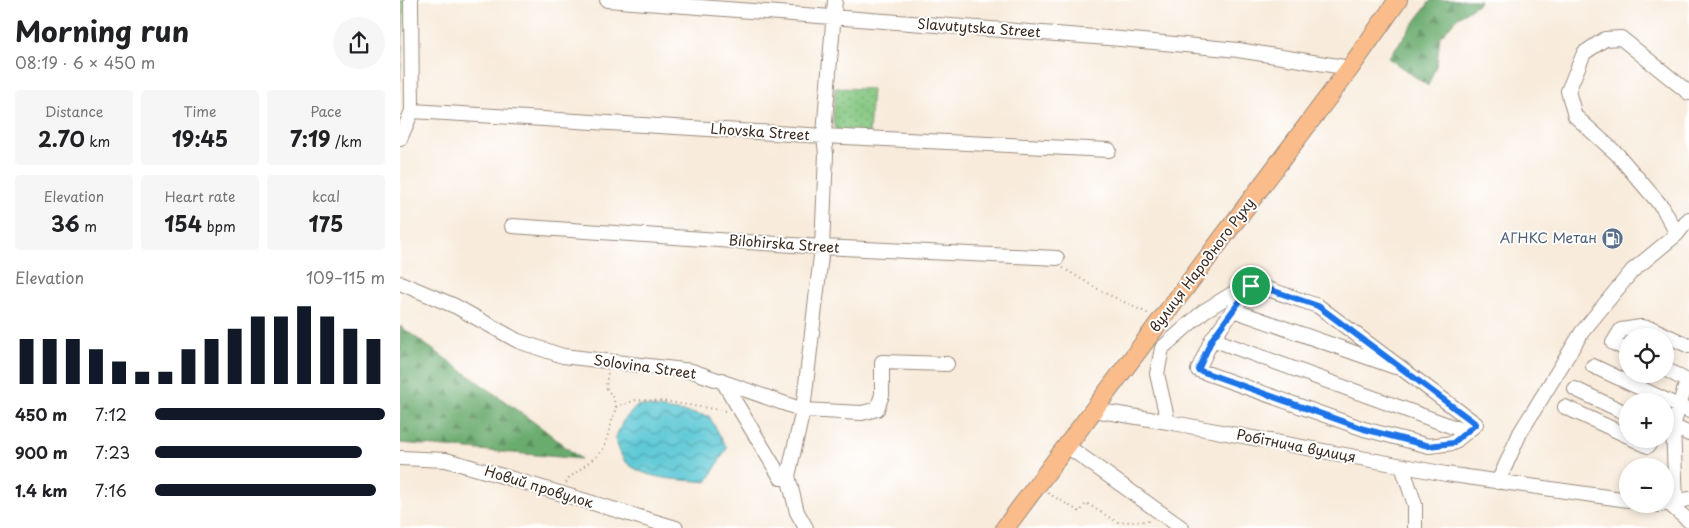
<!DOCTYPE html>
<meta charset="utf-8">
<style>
body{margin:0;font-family:"Playpen Sans",sans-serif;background:#f6f6f6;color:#202124;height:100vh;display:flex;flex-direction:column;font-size:19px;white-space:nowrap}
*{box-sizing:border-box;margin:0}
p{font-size:16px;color:#757577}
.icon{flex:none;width:28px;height:28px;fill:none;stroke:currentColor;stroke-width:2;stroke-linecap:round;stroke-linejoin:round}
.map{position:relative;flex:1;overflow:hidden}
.drawer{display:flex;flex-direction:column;background:#fff;width:400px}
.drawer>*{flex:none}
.tools{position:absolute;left:1219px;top:328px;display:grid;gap:10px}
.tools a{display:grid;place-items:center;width:55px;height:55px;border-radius:50%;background:#fff;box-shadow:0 2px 8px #0003;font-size:25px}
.pin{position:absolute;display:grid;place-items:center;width:42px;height:42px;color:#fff;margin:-21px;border:2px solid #fff;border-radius:50%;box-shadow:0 1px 5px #0007}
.round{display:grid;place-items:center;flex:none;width:52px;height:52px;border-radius:26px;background:#f6f6f6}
.headline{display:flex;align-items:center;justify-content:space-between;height:85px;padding:0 15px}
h1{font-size:28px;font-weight:700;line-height:38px}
.stats{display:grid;grid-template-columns:repeat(3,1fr);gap:8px;height:85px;padding:5px 15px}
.stats div{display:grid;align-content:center;border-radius:5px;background:#f6f6f6;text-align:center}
.stats b{font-size:21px;font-weight:700}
.stats small{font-size:14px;font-weight:400}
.stats p{font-size:14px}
.chart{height:140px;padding:10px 15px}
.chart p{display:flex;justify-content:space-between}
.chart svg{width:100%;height:90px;margin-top:5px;stroke:#111827;stroke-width:6}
ul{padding:0 15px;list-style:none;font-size:16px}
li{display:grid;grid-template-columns:80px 60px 1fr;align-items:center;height:38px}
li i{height:12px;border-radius:6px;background:#111827}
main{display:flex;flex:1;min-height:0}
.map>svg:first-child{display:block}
.green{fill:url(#green-dots);stroke:#5f784f}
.forest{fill:url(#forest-firs);stroke:#526a46}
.water{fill:url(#water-waves);stroke:#4c7a7a}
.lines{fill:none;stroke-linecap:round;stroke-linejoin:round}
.minor-casing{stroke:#9a8a7c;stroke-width:16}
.major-casing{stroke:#9a8a7c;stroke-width:20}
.path{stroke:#9a8a7c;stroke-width:2;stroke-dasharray:1 4;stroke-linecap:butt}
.minor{stroke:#fff;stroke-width:14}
.major{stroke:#f9bc8a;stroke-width:18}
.route-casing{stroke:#fff;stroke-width:10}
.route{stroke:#1a73e8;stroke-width:6}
.labels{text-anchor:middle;stroke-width:4;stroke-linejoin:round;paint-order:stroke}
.street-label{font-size:14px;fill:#3b2a1e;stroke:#fff}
.service-label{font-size:14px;fill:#4e5e75;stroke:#fff;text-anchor:end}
</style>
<main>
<section class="drawer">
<div class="headline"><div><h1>Morning run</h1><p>08:19 · 6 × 450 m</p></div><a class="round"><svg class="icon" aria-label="share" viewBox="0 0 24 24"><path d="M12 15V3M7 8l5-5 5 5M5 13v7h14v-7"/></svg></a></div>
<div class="stats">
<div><p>Distance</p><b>2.70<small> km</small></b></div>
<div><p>Time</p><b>19:45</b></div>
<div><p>Pace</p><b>7:19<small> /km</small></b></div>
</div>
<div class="stats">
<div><p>Elevation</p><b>36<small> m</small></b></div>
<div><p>Heart rate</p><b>154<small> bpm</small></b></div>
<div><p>kcal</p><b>175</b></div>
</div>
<div class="chart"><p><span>Elevation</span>109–115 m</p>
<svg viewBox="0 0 160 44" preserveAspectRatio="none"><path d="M5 44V22M15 44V22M25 44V22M35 44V27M45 44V33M55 44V38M65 44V38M75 44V27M85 44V22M95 44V17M105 44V11M115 44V11M125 44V6M135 44V11M145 44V17M155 44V22"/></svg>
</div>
<ul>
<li><b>450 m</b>7:12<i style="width:100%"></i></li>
<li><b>900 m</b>7:23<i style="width:90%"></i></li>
<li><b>1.4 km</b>7:16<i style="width:96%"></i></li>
</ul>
</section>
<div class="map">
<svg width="1289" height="528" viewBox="0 0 1289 528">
<defs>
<pattern id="green-dots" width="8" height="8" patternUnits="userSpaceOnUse" patternTransform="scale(1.25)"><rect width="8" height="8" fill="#83c680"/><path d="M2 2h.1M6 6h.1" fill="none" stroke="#6ca168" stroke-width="1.8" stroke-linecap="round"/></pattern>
<pattern id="forest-firs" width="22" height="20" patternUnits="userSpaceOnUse" patternTransform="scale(1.25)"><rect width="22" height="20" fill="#6aab6e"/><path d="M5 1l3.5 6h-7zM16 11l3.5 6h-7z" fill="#588b5a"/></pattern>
<pattern id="water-waves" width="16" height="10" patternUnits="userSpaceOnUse" patternTransform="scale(1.25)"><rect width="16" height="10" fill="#5ec9d6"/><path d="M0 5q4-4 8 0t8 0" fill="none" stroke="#4fa3ad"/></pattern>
</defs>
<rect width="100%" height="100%" fill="#fff"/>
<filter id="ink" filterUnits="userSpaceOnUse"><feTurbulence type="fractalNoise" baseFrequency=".02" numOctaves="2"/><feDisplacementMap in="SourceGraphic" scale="10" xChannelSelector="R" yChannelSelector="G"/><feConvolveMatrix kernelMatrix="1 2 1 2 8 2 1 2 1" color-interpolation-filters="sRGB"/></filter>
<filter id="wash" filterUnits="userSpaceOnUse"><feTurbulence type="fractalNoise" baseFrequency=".0096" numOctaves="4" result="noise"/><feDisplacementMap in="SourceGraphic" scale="20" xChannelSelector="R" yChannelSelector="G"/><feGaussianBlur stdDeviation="1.12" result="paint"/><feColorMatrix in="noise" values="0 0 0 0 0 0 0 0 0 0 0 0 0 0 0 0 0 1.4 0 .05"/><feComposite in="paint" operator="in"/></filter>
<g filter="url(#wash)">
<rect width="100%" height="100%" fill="#f8ebdb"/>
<path class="green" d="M 0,0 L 5,0 L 0,80 Z
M 435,88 L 472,89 L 469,135 L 437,131 L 433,122 Z"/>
<path class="forest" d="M 1031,0 L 1080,0 L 1079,3 L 1057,18 L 1040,37 L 1037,63 L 1028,86 L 988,58 Z
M 0,326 L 142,428 L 181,459 L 0,443 Z"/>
<path class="water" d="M 238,405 L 309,416 L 327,448 L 307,482 C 281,479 245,481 225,461 C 220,455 218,446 215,439 L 223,421 Z"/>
</g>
<g filter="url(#ink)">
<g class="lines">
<defs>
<path id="minor" d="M 207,0 L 721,39 L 838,50 L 950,68
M 12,111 L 424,136 L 709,150
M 0,139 L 12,111 L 11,0
M 112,226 L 422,247 L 657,258
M 1277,234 L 1263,208 L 1217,154 L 1175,116 L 1168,91 L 1184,53 L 1205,39 L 1221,38 L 1289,93
M 0,283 L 55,306 L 118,341 L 163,356 L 292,371 L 403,410 L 462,413 L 477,409 L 482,395 L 482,362 L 547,364
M 833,310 L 995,367
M 812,339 L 1067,432
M 1228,350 L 1213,343 L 1221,330 L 1241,327 L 1253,329 L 1289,346
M 1193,366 L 1289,411
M 1265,369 L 1287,381 L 1273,426 L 1276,502
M 322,380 L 381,478 L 388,476
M 1175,389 L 1228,414
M 1165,407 L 1228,436
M 694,410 L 768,422 L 1046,474 L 1228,500
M 768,422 L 757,374 L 762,348 L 804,311 L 845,286 L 859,286 L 918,306 L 1076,424 L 1053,443 L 1029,446 L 964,429 L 798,370 L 812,339 L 851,286
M 1273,426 L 1289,434
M 1233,439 L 1248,446 L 1252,439
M 667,446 L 782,528
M 0,458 L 46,460 L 99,475 L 276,528
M 1002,466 L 1015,505 L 1015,528
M 1098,482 L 1120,433 L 1182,332 L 1232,271 L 1277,234 L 1289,219
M 1268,503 L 1289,521
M 1253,504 L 1260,505 L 1289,499
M 406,528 L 397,512 L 388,476 L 403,410 L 422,247 L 426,154 L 424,136 L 426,108 L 435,0"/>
<path id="major" d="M 605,528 L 950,68 L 998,0"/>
</defs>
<use href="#minor" class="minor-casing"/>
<use href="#major" class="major-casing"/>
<path class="path" d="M 663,268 L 701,291 L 749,314
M 216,407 L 236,400 L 263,401 L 326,411
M 166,483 L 169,478 L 197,456 L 204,448 L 216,407 L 213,398 L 206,387 L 208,371
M 648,493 L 680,512 L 686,503 L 717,522 L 751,521"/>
<use href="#minor" class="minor"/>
<use href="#major" class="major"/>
</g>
</g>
<g class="lines" filter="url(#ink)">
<defs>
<path id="route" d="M 851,286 L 859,286 L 918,306 L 1076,424 L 1053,443 L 1029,446 L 964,429 L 798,370 L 812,339 Z"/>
</defs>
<use href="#route" class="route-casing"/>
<use href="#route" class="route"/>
</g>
<defs>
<symbol id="fuel-disc" viewBox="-11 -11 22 22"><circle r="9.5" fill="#5c6f8a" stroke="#fff"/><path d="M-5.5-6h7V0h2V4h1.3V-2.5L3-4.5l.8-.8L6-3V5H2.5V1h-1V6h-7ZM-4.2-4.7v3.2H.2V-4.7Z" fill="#fff"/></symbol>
</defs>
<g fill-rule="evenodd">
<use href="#fuel-disc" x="1200" y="226" width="25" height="25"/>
</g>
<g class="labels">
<g class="street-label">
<text transform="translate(579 28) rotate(4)" y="5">Slavutytska Street</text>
<text transform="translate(360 132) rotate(4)" y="5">Lhovska Street</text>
<text transform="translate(384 244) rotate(4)" y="5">Bilohirska Street</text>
<text transform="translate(802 265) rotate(-53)" y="5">вулиця Народного Руху</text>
<text transform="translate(245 367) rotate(8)" y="5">Solovina Street</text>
<text transform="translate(896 446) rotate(11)" y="5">Робітнича вулиця</text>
<text transform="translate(139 487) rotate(17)" y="5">Новий провулок</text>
</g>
<g class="service-label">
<text x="1197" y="243">АГНКС Метан</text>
</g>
</g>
</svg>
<div class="tools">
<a><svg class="icon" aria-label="locate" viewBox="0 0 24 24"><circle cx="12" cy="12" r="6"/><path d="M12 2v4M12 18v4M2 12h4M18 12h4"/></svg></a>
<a>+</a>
<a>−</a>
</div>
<div class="pin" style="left:851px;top:286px;background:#1e9e55"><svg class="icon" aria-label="arrive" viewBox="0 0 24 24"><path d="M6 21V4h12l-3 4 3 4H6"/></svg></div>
</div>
</main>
